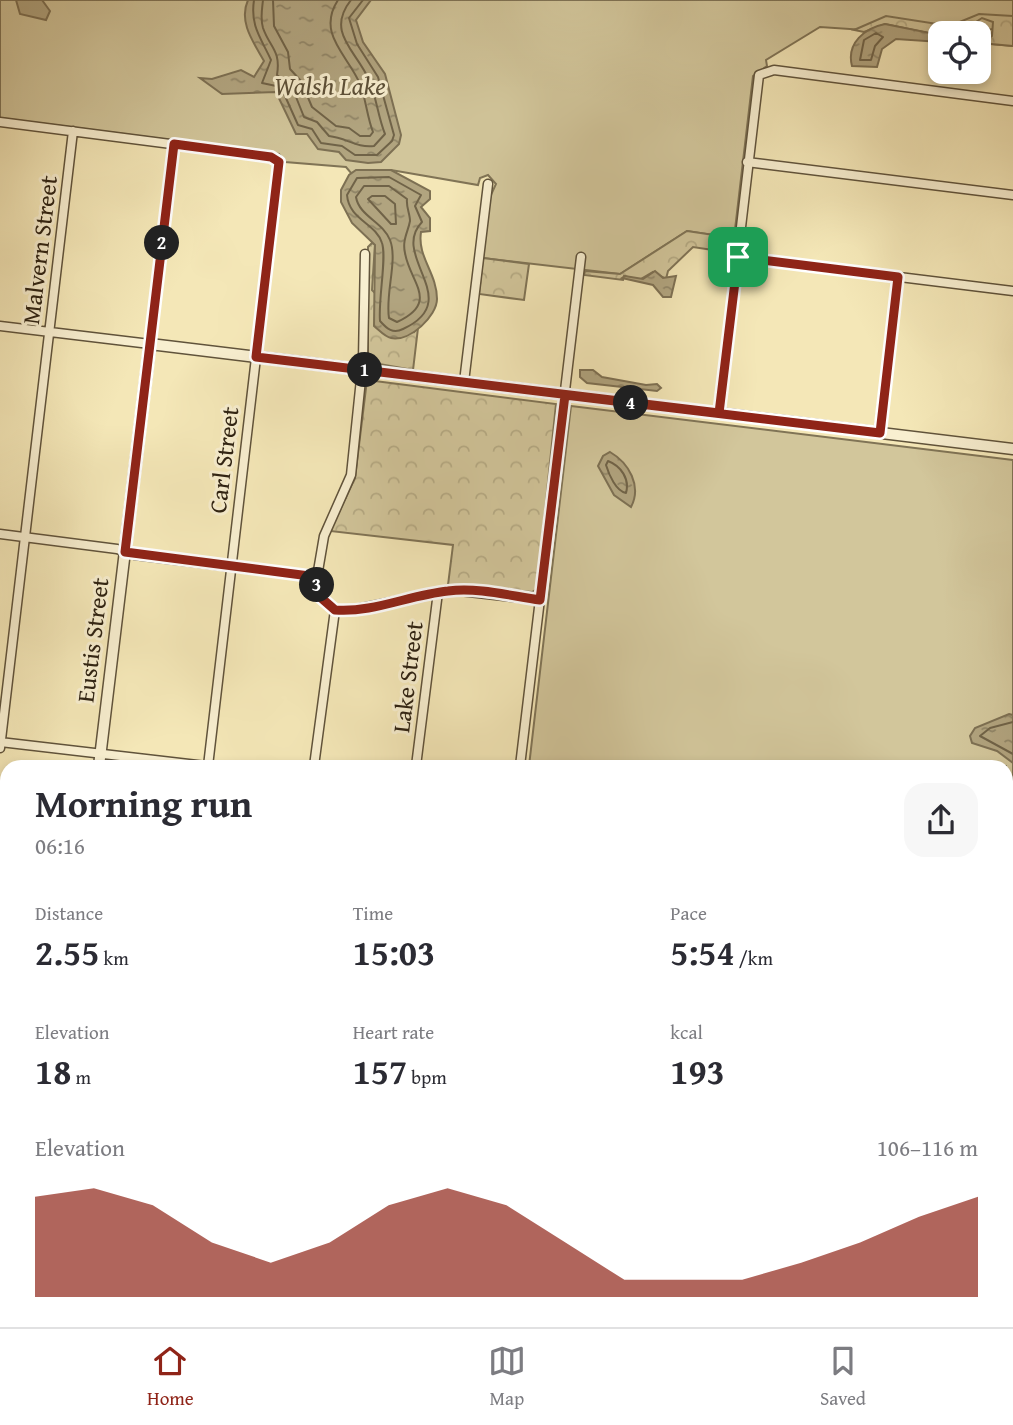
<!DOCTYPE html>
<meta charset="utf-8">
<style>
body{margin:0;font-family:"Gentium Book Plus",serif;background:#f7f7f7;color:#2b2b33;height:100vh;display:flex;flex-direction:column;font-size:26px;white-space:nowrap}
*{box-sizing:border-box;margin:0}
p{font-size:23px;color:#7c7c81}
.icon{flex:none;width:38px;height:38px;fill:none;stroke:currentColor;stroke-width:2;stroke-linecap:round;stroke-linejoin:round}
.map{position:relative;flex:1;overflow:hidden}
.panel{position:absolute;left:0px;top:760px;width:1013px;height:569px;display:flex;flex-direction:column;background:#fff;border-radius:21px 21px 0 0;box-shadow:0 4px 10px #0003}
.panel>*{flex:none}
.tools{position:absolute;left:928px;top:21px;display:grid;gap:14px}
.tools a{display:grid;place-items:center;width:63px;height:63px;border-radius:14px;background:#fff;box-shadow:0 4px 10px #0003;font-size:35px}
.pin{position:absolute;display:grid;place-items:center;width:60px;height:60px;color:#fff;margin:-30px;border-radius:14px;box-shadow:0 4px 10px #0006}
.km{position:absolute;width:35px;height:35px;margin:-18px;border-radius:50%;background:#222;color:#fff;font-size:19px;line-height:35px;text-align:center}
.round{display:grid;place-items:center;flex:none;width:74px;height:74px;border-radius:21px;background:#f7f7f7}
.overview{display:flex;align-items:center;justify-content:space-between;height:119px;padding:0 35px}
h1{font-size:38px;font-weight:800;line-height:52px}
.stats{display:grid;grid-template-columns:repeat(3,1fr);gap:10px;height:119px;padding:7px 35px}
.stats div{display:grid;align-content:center}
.stats b{font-size:35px;font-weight:800}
.stats small{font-size:19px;font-weight:400}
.stats p{font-size:19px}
.chart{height:196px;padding:14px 35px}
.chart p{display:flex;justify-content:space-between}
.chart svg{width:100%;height:126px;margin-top:7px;fill:#8f2418;opacity:.7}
.tab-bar{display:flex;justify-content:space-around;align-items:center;height:98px;border-top:2px solid #e1e1e2;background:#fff;font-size:19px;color:#7c7c81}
.tab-bar a{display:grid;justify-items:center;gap:4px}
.tab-bar .active{color:#8f2418}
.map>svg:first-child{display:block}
.green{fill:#d2c69b;stroke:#807456;stroke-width:2}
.forest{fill:url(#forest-crowns);stroke:#807456;stroke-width:2}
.water{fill:url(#water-ripples);stroke:#7d7053;stroke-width:2}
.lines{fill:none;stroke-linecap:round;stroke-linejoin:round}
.shore{stroke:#706348;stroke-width:2}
.minor-casing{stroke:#60533b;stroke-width:11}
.tertiary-casing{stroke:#60533b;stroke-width:13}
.secondary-casing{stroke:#2e2212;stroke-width:14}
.minor{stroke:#f8efd0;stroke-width:8}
.tertiary{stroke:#f8efd0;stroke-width:10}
.secondary{stroke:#f8efd0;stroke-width:10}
.route-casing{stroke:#fff;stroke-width:14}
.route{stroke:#8f2418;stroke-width:9}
.labels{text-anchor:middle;stroke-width:6;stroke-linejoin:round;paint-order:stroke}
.street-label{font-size:24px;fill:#2e2212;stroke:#f8efd0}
.water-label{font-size:26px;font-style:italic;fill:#5c5038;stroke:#f8efd0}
</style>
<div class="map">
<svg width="1013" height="1327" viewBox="0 0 1013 1327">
<defs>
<pattern id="forest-crowns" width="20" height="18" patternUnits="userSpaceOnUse" patternTransform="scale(1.75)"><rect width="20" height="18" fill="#d2c69b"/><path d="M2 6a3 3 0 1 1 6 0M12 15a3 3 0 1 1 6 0" fill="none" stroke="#b5aa84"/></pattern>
<pattern id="water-ripples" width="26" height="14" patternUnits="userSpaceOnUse" patternTransform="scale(1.75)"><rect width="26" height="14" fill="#b1a47f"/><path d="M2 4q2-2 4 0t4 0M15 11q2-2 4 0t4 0" fill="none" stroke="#908567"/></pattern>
</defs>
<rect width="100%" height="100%" fill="#f4e7b7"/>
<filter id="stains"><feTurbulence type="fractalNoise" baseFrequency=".00286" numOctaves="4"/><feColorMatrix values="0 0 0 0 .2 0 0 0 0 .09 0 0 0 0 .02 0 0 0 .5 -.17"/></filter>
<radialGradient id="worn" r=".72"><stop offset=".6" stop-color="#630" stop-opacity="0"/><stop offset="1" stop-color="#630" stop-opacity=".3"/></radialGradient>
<path class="green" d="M 0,0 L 1013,0 L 1013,46 L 980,43 L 987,40 L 994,29 L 940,35 L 820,27 L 766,60 L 767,66 L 753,76 L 734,238 L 687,231 L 620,274 L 483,258 L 490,197 L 496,184 L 488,175 L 480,178 L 478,185 L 391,170 L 351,173 L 346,167 L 285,162 L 279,154 L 0,118 Z
M 571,406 L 1013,460 L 1013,1271 L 1006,1270 L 1006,766 L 529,766 Z
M 507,1321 L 867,1321 L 866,1327 L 504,1327 Z"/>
<path class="forest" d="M 979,14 L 1013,16 L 1013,46 L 980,43 L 992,36 L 993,22 L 982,18 L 959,33 L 938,35 L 885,24 L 864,32 L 854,30 L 886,16 L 950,26 Z
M 687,231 L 734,238 L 733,253 L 693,247 L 668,271 L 666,279 L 653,272 L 639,280 L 624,276 L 623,280 L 584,275 L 585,271 L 620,274 Z
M 372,243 L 375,244 L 372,290 L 414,332 L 418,328 L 413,370 L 368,362 L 368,247 Z
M 483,258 L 529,264 L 524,300 L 479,294 Z
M 367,380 L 556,404 L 537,589 L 532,592 L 448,585 L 453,545 L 330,531 L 355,478 Z"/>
<path class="water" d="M 16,0 L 42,0 L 50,11 L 46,20 L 20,14 Z
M 248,0 L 371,0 L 356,20 L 363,42 L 385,74 L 401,135 L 399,144 L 381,162 L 368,163 L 346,160 L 339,152 L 318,149 L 307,134 L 296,134 L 276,92 L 222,94 L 200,78 L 212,79 L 241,70 L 254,77 L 264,61 C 254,43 238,22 248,0 Z
M 885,24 L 940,35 L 940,42 L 896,39 L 882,49 L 877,67 L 852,66 C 846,43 865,28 885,24 Z
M 356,170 L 391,170 L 430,191 L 430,199 L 421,207 L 430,218 L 430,231 L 421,232 C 417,257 437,273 437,299 C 437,316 410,342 391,338 C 385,337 379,330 374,326 L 375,245 L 352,223 L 341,202 L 341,190 L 349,175 Z
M 655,271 L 663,278 L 676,276 L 671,297 L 663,297 L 653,285 L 622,278 L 625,276 L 643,279 Z
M 580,370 L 593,370 L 602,377 L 646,385 L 657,384 L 661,388 L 657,391 L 587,383 L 580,377 Z
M 610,452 C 629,463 642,486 631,507 L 614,495 L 598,466 L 603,456 Z
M 1009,714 L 1013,715 L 1013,763 L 997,751 L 972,743 L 970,736 L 975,728 Z"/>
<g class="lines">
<path class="shore" d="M 254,0 C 250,26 261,38 271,60 L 262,83 L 281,87 L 298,125 L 312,129 L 321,143 L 342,146 L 355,155 L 377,155 L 392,141 L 394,135 L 378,77 L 357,44 L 349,18 L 363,0
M 263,0 C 262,10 260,18 263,28 C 270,48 281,50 277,75 L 292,87 L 304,117 L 317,122 L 329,136 C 347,138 356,148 374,146 L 385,134 C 378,117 376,95 369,80 C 357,51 325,33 351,0
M 273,0 L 274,26 L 288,52 L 290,69 L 301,81 L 312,107 L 336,126 L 349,128 L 360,136 L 370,136 L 373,132 C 367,117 366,99 360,84 C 348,55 316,34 338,0
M 876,33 L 883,37 L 875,46 L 871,60 L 860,60 L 864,40 Z
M 389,177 L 421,195 L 415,206 L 422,222 C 389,256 466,300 403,329 C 393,334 387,329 380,321 C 378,300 387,257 382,243 C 376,223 349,220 347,195 L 357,178 Z
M 364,186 L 389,186 L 407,199 C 406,207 410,214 410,221 C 408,232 402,240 405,253 C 410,283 440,302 397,322 L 389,318 C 385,294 398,260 390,240 C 383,222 359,216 356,197 Z
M 372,196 L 385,196 L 395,204 L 396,224 L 391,224 L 368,199 Z
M 608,461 C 621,466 630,479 626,493 C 616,491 609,475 606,465 Z
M 1013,722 L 990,728 L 980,736 L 1013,754"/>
<defs>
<path id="minor" d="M 0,122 L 271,157 L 279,162 L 208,766
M 747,162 L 1013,195
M 365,254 L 363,360 L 351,475 L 324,536 L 317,577 L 319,596 L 335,610 L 347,611 L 451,590 L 540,600
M 738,257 L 1013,291
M 0,326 L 150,344 L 174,144
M 464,382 L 488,184
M 719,413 L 759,75 L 774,70 L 1013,101
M 879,433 L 898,277
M 0,534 L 117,549 L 135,555 L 317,577
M 0,742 L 206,766
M 0,748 L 73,131
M 314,766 L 335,610
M 416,766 L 438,592
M 520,766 L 581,257
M 0,950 L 7,951
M 285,1321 L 289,1327
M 168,1327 L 169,1321
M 303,1327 L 303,1321
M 873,1327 L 874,1321"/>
<path id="tertiary" d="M 99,766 L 150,344 L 1013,449
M 35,1327 L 35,1321"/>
<path id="secondary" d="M 0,1151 L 7,1152
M 0,1164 L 7,1165
M 1006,1276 L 1013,1277
M 1006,1289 L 1013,1290"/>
</defs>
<use href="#minor" class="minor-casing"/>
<use href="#tertiary" class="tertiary-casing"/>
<use href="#secondary" class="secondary-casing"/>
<use href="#minor" class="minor"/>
<use href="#tertiary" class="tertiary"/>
<use href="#secondary" class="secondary"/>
</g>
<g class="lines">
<defs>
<path id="route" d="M 738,257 L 719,413 L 256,357 L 279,162 L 271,157 L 174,144 L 125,552 L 317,577 L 319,596 L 335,610 C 373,613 409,595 448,591 C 478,587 511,596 540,600 L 565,395 L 880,433 L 898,277 L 738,257"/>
</defs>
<use href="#route" class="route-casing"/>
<use href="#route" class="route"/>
</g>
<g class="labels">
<g class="street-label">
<text transform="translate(40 250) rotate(-83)" y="8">Malvern Street</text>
<text transform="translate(224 460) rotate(-83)" y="8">Carl Street</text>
<text transform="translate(93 640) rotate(-83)" y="8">Eustis Street</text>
<text transform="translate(408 677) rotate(-83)" y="8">Lake Street</text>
</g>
<g class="water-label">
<text x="330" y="95">Walsh Lake</text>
</g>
</g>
<rect width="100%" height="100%" filter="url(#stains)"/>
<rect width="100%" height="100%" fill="url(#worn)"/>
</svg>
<div class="tools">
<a><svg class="icon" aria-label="locate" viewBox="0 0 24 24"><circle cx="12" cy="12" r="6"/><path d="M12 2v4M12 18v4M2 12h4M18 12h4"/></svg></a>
</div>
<div class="pin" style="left:738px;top:257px;background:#1e9e55"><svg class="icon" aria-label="arrive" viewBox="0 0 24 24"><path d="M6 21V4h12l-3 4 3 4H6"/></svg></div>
<b class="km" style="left:365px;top:370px">1</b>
<b class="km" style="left:162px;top:243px">2</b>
<b class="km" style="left:317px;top:585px">3</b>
<b class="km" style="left:631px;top:403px">4</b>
<section class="panel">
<div class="overview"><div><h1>Morning run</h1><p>06:16</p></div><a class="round"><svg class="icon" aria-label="share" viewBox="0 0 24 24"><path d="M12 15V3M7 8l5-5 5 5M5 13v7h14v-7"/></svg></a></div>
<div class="stats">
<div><p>Distance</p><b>2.55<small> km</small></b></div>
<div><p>Time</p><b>15:03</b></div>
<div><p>Pace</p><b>5:54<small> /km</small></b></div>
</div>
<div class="stats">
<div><p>Elevation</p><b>18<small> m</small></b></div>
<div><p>Heart rate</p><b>157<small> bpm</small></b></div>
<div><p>kcal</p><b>193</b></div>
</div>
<div class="chart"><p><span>Elevation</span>106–116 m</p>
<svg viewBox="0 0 160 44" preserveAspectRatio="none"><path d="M0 44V9L10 6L20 12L30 25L40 32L50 25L60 12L70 6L80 12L90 25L100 38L110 38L120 38L130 32L140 25L150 16L160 9V44z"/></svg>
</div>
</section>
</div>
<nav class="tab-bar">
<a class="active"><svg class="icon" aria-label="home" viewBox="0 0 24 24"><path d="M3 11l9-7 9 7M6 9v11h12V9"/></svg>Home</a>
<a><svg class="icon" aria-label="map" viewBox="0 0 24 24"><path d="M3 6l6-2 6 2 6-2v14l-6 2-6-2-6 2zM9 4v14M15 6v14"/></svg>Map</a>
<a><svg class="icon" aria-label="saved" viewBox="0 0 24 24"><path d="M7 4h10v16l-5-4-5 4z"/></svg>Saved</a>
</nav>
